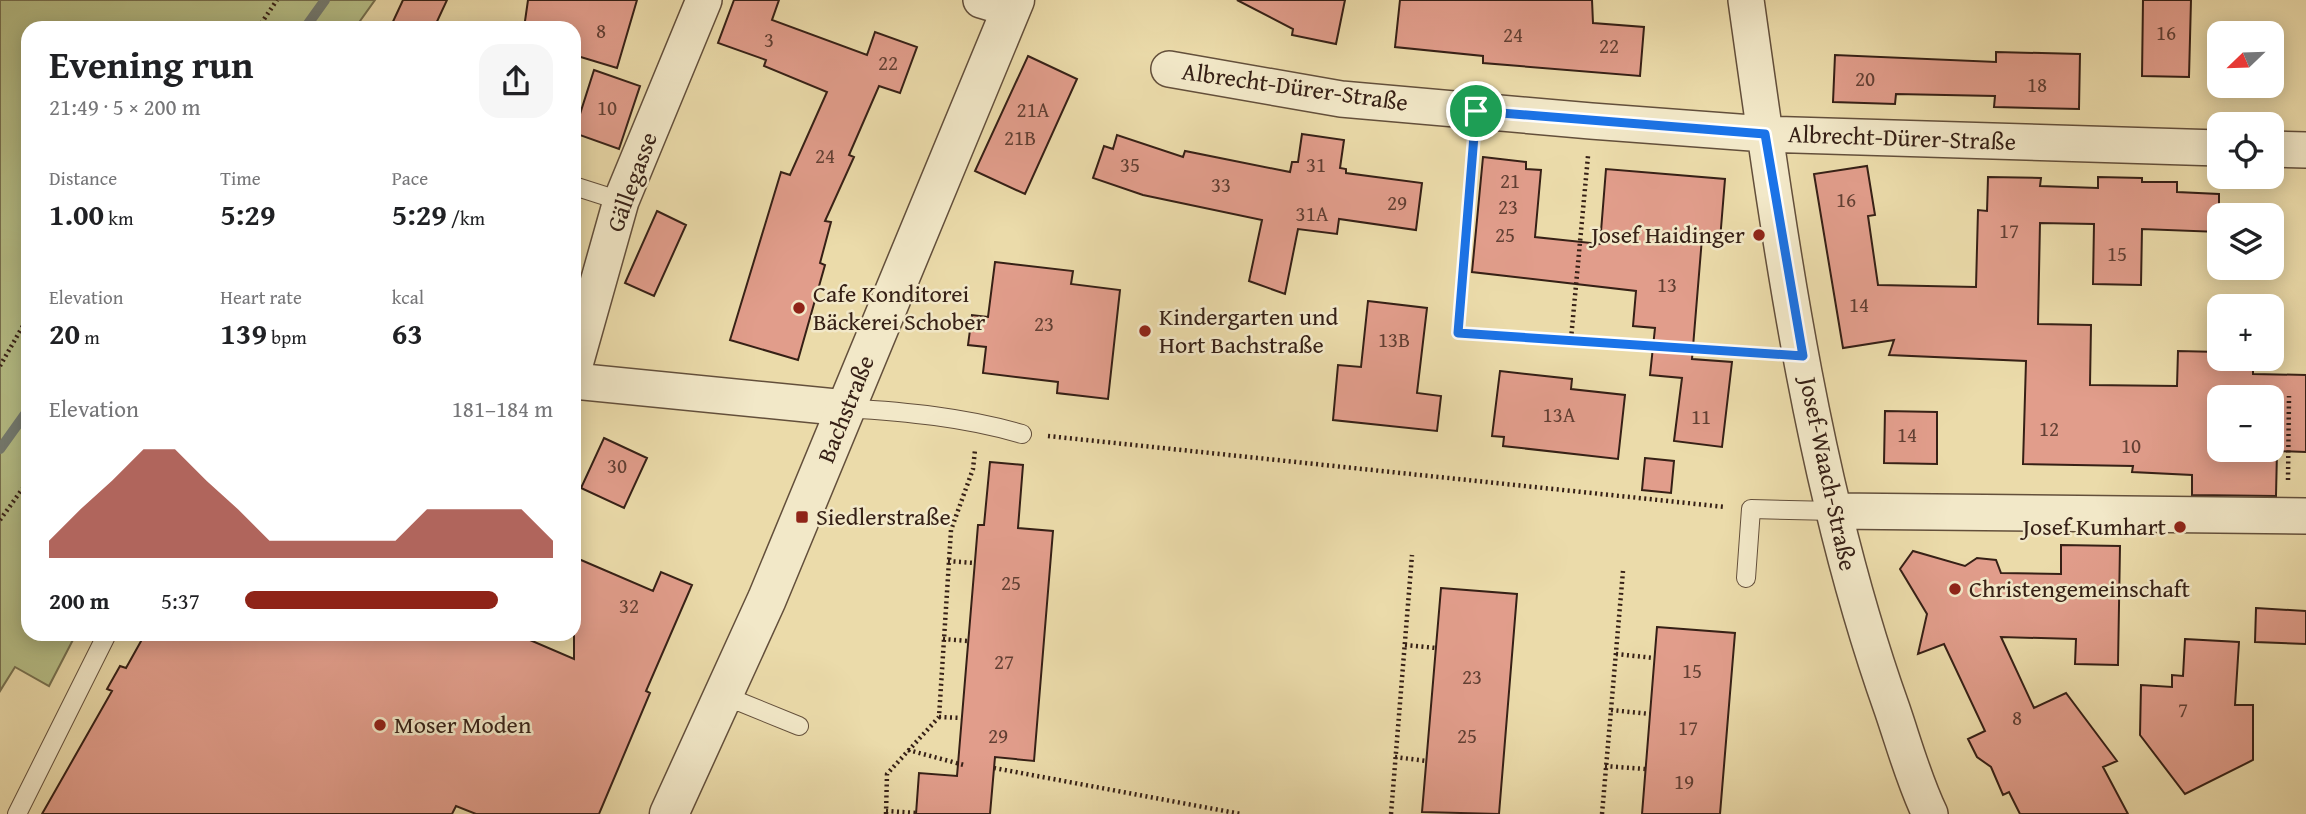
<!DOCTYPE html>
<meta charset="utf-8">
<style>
body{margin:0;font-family:"Gentium Book Plus",serif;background:#f6f6f6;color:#202124;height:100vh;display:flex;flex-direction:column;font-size:26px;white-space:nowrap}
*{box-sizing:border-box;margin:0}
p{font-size:23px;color:#757577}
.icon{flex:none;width:38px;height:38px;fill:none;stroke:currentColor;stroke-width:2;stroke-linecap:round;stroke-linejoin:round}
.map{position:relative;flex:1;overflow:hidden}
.details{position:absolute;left:21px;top:21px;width:560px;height:620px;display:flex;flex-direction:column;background:#fff;border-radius:21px;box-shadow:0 4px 18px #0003}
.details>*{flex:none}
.needle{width:46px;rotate:247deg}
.fabs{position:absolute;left:2207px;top:21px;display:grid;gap:14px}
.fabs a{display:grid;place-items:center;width:77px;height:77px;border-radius:14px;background:#fff;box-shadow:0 4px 18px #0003;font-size:35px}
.pin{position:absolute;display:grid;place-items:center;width:60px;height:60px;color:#fff;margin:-30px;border:4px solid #fff;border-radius:50%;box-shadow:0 2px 7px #0007}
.round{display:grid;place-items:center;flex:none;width:74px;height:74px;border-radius:21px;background:#f6f6f6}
.summary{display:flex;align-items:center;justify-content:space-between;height:119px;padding:0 28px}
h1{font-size:38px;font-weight:600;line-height:52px}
.figures{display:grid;grid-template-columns:repeat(3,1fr);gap:10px;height:119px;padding:7px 28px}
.figures div{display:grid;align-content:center}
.figures b{font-size:30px;font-weight:600}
.figures small{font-size:19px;font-weight:400}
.figures p{font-size:19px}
.chart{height:196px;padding:14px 28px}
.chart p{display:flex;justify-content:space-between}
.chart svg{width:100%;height:126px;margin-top:7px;fill:#8f2418;opacity:.7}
ul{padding:0 28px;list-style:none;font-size:23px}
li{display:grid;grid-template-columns:112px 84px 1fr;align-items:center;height:52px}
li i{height:18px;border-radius:9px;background:#8f2418}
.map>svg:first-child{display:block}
.green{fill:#b7c088;stroke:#76704f;stroke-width:2}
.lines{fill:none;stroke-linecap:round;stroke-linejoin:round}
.stream{stroke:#737c74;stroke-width:10}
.building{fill:#e19d8b;stroke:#362016;stroke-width:2;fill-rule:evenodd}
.service-casing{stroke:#634f3b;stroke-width:20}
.minor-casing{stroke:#634f3b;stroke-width:38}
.tertiary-casing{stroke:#634f3b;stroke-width:41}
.path{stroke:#362016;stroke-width:4.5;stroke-dasharray:2 3.5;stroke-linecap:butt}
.service{stroke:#f2e8c8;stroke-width:18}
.minor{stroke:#f2e8c8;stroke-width:35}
.tertiary{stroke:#f2e8c8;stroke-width:38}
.route-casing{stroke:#fff;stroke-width:14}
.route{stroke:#1a73e8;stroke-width:9}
.poi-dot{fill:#8f2418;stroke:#f2e8c8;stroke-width:2.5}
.labels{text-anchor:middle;stroke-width:5;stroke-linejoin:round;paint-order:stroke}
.number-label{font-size:21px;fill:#613f33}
.street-label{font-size:24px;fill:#362016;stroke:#f2e8c8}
.poi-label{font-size:24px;fill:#362016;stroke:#f2e8c8;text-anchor:start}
</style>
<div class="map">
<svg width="2306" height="814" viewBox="0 0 2306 814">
<rect width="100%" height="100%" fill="#ebdbaa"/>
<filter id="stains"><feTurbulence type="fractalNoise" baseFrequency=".00286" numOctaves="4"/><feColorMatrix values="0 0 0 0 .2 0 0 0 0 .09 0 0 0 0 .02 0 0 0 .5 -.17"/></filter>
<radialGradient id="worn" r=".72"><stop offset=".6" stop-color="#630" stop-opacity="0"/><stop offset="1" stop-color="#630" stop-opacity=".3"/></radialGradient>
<path class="green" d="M 0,0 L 375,0 L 355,28 L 28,28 L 28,634 L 76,634 L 49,686 L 15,667 L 0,691 Z"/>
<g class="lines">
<path class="stream" d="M 305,28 L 325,0
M 0,449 L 28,410"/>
</g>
<path class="building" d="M 403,0 L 447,0 L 434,28 L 390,28 Z
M 528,0 L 637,0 L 617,68 L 574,55 L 574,28 L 524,28 Z
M 734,0 L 779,0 L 772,20 L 867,55 L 875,32 L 917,47 L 900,93 L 879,86 L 849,155 L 854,157 L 825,221 L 831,222 L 820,263 L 825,265 L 798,360 L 730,340 L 781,172 L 790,175 L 827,92 L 764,66 L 766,60 L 718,43 Z
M 1237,0 L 1345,0 L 1336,44 L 1292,35 L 1293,29 Z
M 1400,0 L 1592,0 L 1593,23 L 1644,27 L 1640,76 L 1483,63 L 1483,56 L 1395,47 Z
M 2143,0 L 2191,0 L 2189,77 L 2142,76 Z
M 1996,52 L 2080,54 L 2079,109 L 1994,107 L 1995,96 L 1896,94 L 1895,104 L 1833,102 L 1835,55 L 1996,62 Z
M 1028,56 L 1077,79 L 1025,194 L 975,171 Z
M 594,70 L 640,86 L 619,149 L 574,133 Z
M 1302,134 L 1344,140 L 1340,168 L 1346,169 L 1346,173 L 1422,183 L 1416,230 L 1339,219 L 1337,234 L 1298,229 L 1285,294 L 1249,281 L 1262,220 L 1143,195 L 1093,178 L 1104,146 L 1113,149 L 1117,135 L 1183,157 L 1185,151 L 1290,172 L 1292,162 L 1298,162 Z
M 1483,157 L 1526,162 L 1526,169 L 1541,170 L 1535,237 L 1600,244 L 1606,169 L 1725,179 L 1720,240 L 1702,238 L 1692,359 L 1732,362 L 1722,447 L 1674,441 L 1682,378 L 1650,375 L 1655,328 L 1633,326 L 1636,291 L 1472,272 Z
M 1867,166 L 1875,215 L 1868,216 L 1878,285 L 1976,287 L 1978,210 L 1987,211 L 1988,177 L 2041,178 L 2040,186 L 2098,188 L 2098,177 L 2142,178 L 2142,182 L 2177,182 L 2177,192 L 2219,194 L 2219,232 L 2142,229 L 2141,285 L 2093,284 L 2094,224 L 2040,223 L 2038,324 L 2091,325 L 2090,385 L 2177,386 L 2178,351 L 2219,352 L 2219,359 L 2253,359 L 2253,374 L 2306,375 L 2306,452 L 2277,451 L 2276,496 L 2192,495 L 2192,475 L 2132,472 L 2133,466 L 2023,464 L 2026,361 L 1889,355 L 1894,340 L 1843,348 L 1814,174 ZM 2219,397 L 2272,397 L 2272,450 L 2219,450 Z
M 657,211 L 686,225 L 654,296 L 625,283 Z
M 995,262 L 1073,271 L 1071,284 L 1120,290 L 1108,399 L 1057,393 L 1058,382 L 983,373 L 986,347 L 968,345 L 972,315 L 988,317 Z
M 1368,301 L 1427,308 L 1417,393 L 1441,396 L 1437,431 L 1333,420 L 1338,365 L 1361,367 Z
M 1500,371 L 1572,379 L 1571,389 L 1625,395 L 1618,459 L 1503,446 L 1504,437 L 1492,436 Z
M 1885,411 L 1937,412 L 1937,464 L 1884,463 Z
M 604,438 L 647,458 L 624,508 L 581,488 Z
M 1645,458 L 1674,461 L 1671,493 L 1642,490 Z
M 990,462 L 1023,465 L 1018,528 L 1053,531 L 1034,761 L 995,757 L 990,814 L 916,814 L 919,773 L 957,776 L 978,525 L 984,525 Z
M 2061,545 L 2120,546 L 2118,665 L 2075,664 L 2076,639 L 2001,637 L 2034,708 L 2066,693 L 2117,761 L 2103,767 L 2128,814 L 2020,814 L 2009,792 L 2003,795 L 1991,767 L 1977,757 L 1968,739 L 1985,731 L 1944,644 L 1918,654 L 1927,614 L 1900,569 L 1913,551 L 1965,566 L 1977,558 L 1996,560 L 2001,573 L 2061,574 Z
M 574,557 L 653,591 L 661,572 L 692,585 L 646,691 L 650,693 L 599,814 L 476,814 L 456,806 L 452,814 L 42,814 L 112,691 L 107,689 L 120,666 L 126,668 L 145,634 L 516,634 L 574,659 Z
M 1441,588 L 1517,594 L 1499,814 L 1422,812 Z
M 2256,608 L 2306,611 L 2306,644 L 2255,642 Z
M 1657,627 L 1735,633 L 1720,814 L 1642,814 Z
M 2185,639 L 2239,642 L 2235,705 L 2253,705 L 2253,760 L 2185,794 L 2140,735 L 2141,685 L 2172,687 L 2172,675 L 2183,676 Z"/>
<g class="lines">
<defs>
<path id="service" d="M 574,186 L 621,201
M 846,408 C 907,412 964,417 1022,434
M 1746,578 L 1751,509 L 1834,511
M 721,702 L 740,702 L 799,726
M 17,814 L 107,634"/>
<path id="minor" d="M 981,0 L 1011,9
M 1746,0 C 1779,235 1812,485 1892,709 C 1904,744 1914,781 1930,814
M 1169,69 L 1341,99 L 1591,121 L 1765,134 L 2219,148
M 2272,149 L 2306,150
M 574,368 L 621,201 L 704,0
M 574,381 L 846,408
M 1834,511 L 2306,516"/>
<path id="tertiary" d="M 669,814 L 767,599 L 1015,0"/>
</defs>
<use href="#service" class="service-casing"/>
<use href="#minor" class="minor-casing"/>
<use href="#tertiary" class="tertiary-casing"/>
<path class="path" d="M 258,28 L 277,0
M 1473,146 L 1458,333 L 1765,353
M 1571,339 L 1588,156
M 0,366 L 28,317
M 1048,436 L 1725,507
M 2288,480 L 2289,396
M 0,520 L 28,481
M 948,561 L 974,563
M 943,639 L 968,641
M 1405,645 L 1436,648
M 1616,654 L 1654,658
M 1611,710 L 1650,714
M 939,717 L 962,718
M 908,750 L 964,765
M 1395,757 L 1427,761
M 1605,766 L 1645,769
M 994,768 L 1241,814
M 886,811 L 916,813
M 886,814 L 887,774 L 939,717 L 951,530 L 973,469 L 975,450
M 1391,814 L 1412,555
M 1602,814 L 1623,571"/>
<use href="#service" class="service"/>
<use href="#minor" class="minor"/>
<use href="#tertiary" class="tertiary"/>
</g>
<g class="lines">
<defs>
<path id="route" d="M 1476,111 L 1765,134 L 1803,356 L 1458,333 Z"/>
</defs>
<use href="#route" class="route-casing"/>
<use href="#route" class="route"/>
</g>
<g class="poi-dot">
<circle cx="1759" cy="235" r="7"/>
<circle cx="799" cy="308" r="7"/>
<circle cx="1145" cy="331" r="7"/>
<rect x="795" y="510" width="14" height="14" rx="3.5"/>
<circle cx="2180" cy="527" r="7"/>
<circle cx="1955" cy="589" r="7"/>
<circle cx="380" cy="725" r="7"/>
</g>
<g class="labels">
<g class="number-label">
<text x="601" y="38">8</text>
<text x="2166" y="40">16</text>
<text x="1513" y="42">24</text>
<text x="769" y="47">3</text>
<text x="1609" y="53">22</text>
<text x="888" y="70">22</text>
<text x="1865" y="86">20</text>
<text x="2037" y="92">18</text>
<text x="607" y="115">10</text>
<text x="1033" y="117">21A</text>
<text x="1020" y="145">21B</text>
<text x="825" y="163">24</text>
<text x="1130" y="172">35</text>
<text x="1316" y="172">31</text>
<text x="1510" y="188">21</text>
<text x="1221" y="192">33</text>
<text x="1846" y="207">16</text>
<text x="1397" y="210">29</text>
<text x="1508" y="214">23</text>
<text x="1312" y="221">31A</text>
<text x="2009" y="238">17</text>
<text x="1505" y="242">25</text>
<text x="2117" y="261">15</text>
<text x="1667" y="292">13</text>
<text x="1859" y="312">14</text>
<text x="1044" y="331">23</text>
<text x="1394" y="347">13B</text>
<text x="1559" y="422">13A</text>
<text x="1701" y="424">11</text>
<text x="2049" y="436">12</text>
<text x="1907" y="442">14</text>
<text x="2131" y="453">10</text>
<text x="617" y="473">30</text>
<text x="1011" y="590">25</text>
<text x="629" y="613">32</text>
<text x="1004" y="669">27</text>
<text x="1692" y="678">15</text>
<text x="1472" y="684">23</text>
<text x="2183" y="717">7</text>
<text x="2017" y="725">8</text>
<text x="1688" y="735">17</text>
<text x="998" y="743">29</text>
<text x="1467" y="743">25</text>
<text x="1684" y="789">19</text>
</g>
<g class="street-label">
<text transform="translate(1295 87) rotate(8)" y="8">Albrecht-Dürer-Straße</text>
<text transform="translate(1902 138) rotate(2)" y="8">Albrecht-Dürer-Straße</text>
<text transform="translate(632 182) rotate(-70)" y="8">Gällegasse</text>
<text transform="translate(846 409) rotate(-68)" y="8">Bachstraße</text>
<text transform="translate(1828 474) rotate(78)" y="8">Josef-Waach-Straße</text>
</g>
<g class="poi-label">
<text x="1745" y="243" text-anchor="end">Josef Haidinger</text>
<text x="813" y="302">Cafe Konditorei<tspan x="813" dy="28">Bäckerei Schober</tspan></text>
<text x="1159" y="325">Kindergarten und<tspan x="1159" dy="28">Hort Bachstraße</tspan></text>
<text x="816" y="525">Siedlerstraße</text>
<text x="2166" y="535" text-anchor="end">Josef Kumhart</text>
<text x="1969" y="597">Christengemeinschaft</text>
<text x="394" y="733">Moser Moden</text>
</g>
</g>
<rect width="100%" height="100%" filter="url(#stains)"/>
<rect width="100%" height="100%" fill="url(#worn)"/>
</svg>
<div class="fabs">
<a><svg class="needle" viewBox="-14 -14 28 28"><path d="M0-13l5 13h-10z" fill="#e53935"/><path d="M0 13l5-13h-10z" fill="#757577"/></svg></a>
<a><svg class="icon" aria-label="locate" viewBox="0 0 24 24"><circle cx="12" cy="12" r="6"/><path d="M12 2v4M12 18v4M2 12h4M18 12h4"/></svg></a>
<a><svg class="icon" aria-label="layers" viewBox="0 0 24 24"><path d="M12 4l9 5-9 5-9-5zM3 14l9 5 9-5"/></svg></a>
<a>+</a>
<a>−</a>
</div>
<div class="pin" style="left:1476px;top:111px;background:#1e9e55"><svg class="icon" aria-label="arrive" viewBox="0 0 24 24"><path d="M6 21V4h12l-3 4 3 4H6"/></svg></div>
<section class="details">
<div class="summary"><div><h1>Evening run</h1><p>21:49 · 5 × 200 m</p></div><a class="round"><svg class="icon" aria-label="share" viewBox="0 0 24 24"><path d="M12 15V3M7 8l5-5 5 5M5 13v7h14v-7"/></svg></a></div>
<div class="figures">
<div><p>Distance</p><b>1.00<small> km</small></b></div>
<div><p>Time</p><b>5:29</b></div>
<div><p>Pace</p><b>5:29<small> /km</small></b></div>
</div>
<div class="figures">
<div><p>Elevation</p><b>20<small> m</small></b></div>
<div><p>Heart rate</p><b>139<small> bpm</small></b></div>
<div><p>kcal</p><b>63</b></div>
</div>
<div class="chart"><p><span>Elevation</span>181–184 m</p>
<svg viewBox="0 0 160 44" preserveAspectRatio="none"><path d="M0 44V38L10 27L20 17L30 6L40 6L50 17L60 27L70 38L80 38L90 38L100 38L110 38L120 27L130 27L140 27L150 27L160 38V44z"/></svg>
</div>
<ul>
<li><b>200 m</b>5:37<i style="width:82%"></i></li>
</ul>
</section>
</div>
